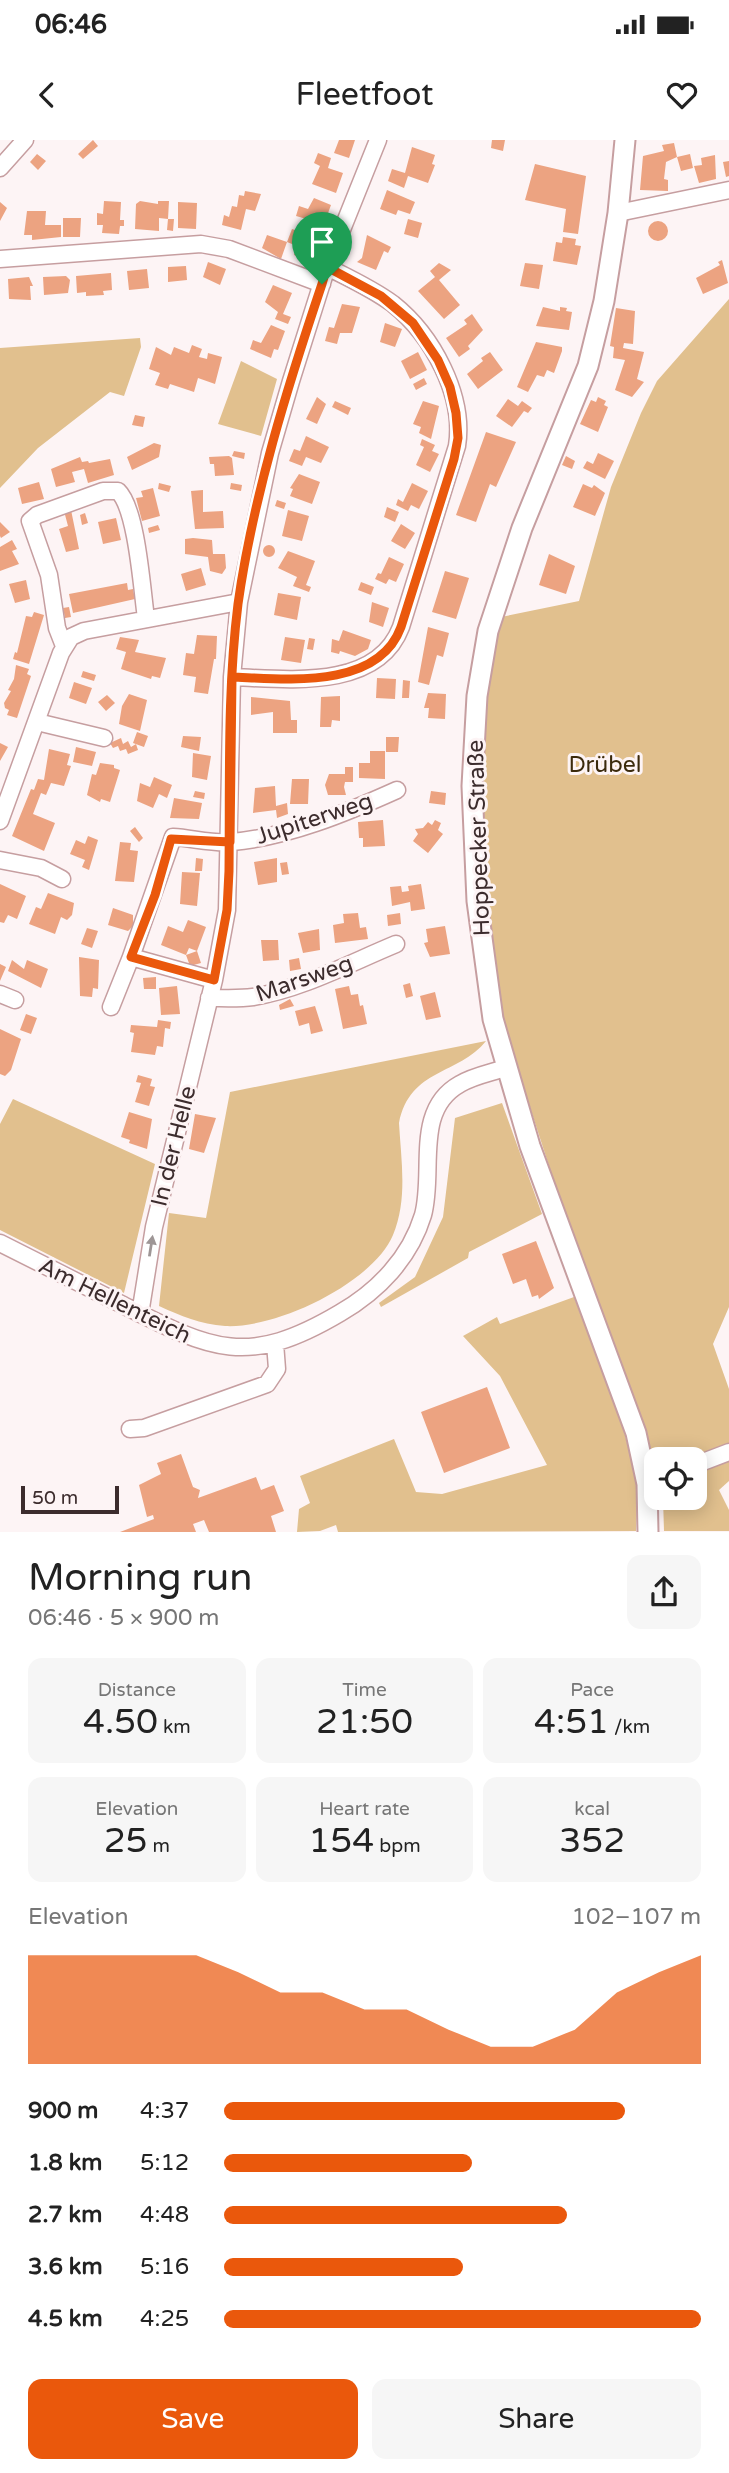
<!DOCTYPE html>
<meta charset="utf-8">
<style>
body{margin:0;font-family:"Varela Round",sans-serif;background:#f6f6f6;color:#222;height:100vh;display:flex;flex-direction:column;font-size:26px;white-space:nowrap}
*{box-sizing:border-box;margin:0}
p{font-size:23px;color:#767676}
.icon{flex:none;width:38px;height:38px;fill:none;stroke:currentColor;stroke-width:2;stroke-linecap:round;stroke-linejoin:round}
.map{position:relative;height:1392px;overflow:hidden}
.drawer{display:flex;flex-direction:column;background:#fff;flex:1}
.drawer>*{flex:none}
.tools{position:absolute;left:644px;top:1307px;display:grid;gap:14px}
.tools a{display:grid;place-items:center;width:63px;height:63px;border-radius:14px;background:#fff;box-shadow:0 4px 18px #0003;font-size:35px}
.scale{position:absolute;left:21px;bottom:18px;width:98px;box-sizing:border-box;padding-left:7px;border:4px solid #3c2c2d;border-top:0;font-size:19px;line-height:24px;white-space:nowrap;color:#3c2c2d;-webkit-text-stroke:5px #fdf4f5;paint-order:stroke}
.pin{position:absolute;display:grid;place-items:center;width:60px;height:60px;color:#fff;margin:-72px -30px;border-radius:50% 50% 50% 0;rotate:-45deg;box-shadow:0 0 7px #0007}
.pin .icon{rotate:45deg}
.round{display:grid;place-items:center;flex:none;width:74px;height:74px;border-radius:14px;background:#f6f6f6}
.head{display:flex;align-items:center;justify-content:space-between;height:119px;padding:0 28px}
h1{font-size:38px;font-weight:600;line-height:52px}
.figures{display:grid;grid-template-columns:repeat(3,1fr);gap:10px;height:119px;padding:7px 28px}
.figures div{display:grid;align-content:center;border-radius:14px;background:#f6f6f6;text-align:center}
.figures b{font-size:35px;font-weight:600}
.figures small{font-size:19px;font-weight:400}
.figures p{font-size:19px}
.chart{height:196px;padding:14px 28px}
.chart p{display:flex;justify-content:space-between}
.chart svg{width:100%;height:126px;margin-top:7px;fill:#ea580c;opacity:.7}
.cta{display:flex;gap:14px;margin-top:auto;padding:14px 28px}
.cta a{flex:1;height:80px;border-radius:14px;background:#ea580c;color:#fff;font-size:28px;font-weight:600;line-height:80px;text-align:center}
.cta a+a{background:#f6f6f6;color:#222}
ul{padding:0 28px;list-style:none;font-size:23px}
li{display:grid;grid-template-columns:112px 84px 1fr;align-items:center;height:52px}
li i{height:18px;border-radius:9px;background:#ea580c}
.status{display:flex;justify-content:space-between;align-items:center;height:49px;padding:0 35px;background:#fff;direction:ltr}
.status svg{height:19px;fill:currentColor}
header{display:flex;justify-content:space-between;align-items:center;height:91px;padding:0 28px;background:#fff;font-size:32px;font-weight:600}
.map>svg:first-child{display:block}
.green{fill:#e1c08e}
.building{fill:#eca381}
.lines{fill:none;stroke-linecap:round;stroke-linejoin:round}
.minor-casing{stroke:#c69ea0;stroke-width:19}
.tertiary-casing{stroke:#c69ea0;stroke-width:23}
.minor{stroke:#fff;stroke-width:16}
.tertiary{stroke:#fff;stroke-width:19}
.oneway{fill:#9e9696}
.route-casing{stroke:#fff;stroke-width:14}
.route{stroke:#ea580c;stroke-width:9}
.labels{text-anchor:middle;stroke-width:6;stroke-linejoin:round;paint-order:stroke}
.park-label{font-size:23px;fill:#3b2a0c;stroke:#fdf4f5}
.street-label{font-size:23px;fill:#3c2c2d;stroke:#fdf4f5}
</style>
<div class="status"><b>06:46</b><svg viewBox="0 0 49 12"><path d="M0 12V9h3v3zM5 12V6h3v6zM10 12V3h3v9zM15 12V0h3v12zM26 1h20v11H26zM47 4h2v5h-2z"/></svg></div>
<header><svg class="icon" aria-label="back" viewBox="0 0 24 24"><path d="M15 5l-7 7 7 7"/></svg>Fleetfoot<svg class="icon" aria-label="heart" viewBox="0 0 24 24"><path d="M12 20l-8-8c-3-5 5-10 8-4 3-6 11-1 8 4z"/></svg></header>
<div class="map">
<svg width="729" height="1392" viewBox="0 0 729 1392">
<rect width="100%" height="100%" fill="#fdf4f5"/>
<path class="green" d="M 729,159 L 729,1167 L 713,1204 L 729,1249 L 729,1306 L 689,1319 L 656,1320 L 656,1322 L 587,1143 L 501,878 L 487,772 L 479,663 L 481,591 L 501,477 L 579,461 L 611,347 L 641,273 L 657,241 Z
M 140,198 L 141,207 L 124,256 L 110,252 L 38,308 L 0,348 L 0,208 Z
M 241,221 L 277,239 L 261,296 L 218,284 Z
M 486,901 C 459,935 410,928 399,983 C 401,1020 408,1059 393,1095 C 373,1143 276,1189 225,1186 C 200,1184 181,1176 159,1166 L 169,1073 L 206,1078 L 230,952 Z
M 13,959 L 155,1024 L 124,1153 L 0,1090 L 0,984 Z
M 502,963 L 542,1074 L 469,1112 L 468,1118 L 381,1167 L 379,1163 L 415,1137 L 443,1077 L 455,978 Z
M 574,1157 L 621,1279 L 638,1347 L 636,1391 L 338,1392 L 336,1385 L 320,1391 L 297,1392 L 299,1369 L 310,1363 L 300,1336 L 394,1299 L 416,1352 L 442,1354 L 547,1325 L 500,1236 L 463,1196 L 497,1177 L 500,1184 Z
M 729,1319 L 729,1341 L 719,1350 L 729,1370 L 729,1391 L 664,1391 L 663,1358 L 695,1358 L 695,1333 Z"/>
<path class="building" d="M 93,0 L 98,6 L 83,19 L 78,14 Z
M 339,0 L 355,0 L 349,18 L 334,13 Z
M 492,0 L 505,0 L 503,11 L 491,8 Z
M 674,3 L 677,17 L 690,14 L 693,28 L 681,31 L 677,17 L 666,22 L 664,39 L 668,40 L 668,51 L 640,50 L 643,16 L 664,11 L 662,5 Z
M 412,7 L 435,15 L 432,24 L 435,25 L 428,43 L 408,36 L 404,48 L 388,41 L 392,29 L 405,33 Z
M 318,13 L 331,18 L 328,28 L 343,33 L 336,53 L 312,44 L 320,26 L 314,23 Z
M 37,14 L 46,21 L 38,30 L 30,22 Z
M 715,15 L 716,39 L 699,43 L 694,26 L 702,25 L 701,18 Z
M 729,21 L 729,36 L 726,37 L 723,22 Z
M 535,24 L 586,36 L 578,94 L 563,92 L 566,69 L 525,60 Z
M 387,50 L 415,62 L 410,74 L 398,70 L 396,75 L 380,69 Z
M 245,51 L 261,54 L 255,71 L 246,69 L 241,90 L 222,85 L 224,75 L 229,77 L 232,66 L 237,67 L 239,55 L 244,56 Z
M 314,58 L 331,65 L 324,84 L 296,76 L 299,66 L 308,69 Z
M 104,61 L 121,62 L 120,80 L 124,80 L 124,86 L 120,86 L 119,94 L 102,93 L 103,85 L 97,85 L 97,73 L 103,74 Z
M 140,61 L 158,64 L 158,61 L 169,61 L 168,79 L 159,78 L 159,91 L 135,89 L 136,64 Z
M 0,62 L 7,68 L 0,81 Z
M 178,62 L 197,63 L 196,89 L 178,88 Z
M 27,71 L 46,71 L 45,85 L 61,85 L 61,97 L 32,100 L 32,95 L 24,95 Z
M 63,78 L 81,78 L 80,97 L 63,97 Z
M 168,79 L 174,79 L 173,91 L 167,90 Z
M 408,79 L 422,83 L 418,98 L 404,94 Z
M648 91a10 10 0 1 1 20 0a10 10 0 1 1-20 0Z
M 292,89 L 319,98 L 311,121 L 294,115 L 297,106 L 287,102 L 281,119 L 262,108 L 267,95 L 287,102 Z
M 367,95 L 391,107 L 388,113 L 384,111 L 376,130 L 357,122 L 362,118 Z
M 563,97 L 576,99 L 575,105 L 581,106 L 577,125 L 553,121 L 556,102 L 562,103 Z
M 722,120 L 728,143 L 703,154 L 696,138 L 720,125 L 718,122 Z
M 208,122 L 226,129 L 220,145 L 203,137 Z
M 439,123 L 451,130 L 439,140 L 460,165 L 444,179 L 418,151 L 435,137 L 430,131 Z
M 525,123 L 543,125 L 539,149 L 520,146 Z
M 186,126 L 187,140 L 168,142 L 168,127 Z
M 147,129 L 149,148 L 129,150 L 127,131 Z
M 111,133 L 112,150 L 103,151 L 104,155 L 86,156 L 86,152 L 77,153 L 76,136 Z
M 66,136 L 70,140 L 68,153 L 44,155 L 43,137 Z
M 29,137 L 33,146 L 30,146 L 31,160 L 9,159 L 8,139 Z
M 273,145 L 292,153 L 283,174 L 291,177 L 288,184 L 275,179 L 278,172 L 265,162 Z
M 342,164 L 360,167 L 352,193 L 340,193 L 337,204 L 325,201 L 329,187 L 334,188 Z
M 543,167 L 560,171 L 560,167 L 567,168 L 566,171 L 572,172 L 569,190 L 536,186 Z
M 616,168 L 635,171 L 633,204 L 624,203 L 623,208 L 644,212 L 637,239 L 644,242 L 632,257 L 615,250 L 625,220 L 613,218 L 614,207 L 610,206 Z
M 472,174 L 483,190 L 468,206 L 470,209 L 459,217 L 446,198 L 467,184 L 464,180 Z
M 385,183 L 402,189 L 395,207 L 380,202 Z
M 271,185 L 285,191 L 278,210 L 274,209 L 271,218 L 250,209 L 253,200 L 261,203 Z
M 536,202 L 562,207 L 562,211 L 554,233 L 547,230 L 544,237 L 537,235 L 528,252 L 517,247 Z
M 192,205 L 202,209 L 199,217 L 207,219 L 208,213 L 222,217 L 215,244 L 198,238 L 194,252 L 170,244 L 168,249 L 155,245 L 160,233 L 149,229 L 156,207 L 171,215 L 174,207 L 189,213 Z
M 418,212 L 427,230 L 410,239 L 401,221 Z
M 490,212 L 503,230 L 478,249 L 467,234 L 483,221 L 481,218 Z
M 424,238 L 427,244 L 416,250 L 413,244 Z
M 317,257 L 326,264 L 317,284 L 306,279 Z
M 598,257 L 606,261 L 604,265 L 608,267 L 598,292 L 580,284 L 591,260 L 596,262 Z
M 508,259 L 518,266 L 522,261 L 532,268 L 528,273 L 524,271 L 512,287 L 496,276 Z
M 335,261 L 351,268 L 348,275 L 332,267 Z
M 423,261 L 439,266 L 431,299 L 419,293 L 421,287 L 413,284 Z
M 135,275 L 145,277 L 143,287 L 132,285 Z
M 486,292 L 516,302 L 496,347 L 490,344 L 476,382 L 456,375 Z
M 306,296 L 329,307 L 321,323 L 306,317 L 302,326 L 289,321 L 294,309 L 300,311 Z
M 422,299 L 435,305 L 432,311 L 439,314 L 430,332 L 416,325 L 424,307 L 420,305 Z
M 154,303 L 161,305 L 159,317 L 132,330 L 127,317 Z
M 234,311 L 245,313 L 244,319 L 232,316 Z
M 598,313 L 614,321 L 605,339 L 583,328 L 587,321 L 593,324 Z
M 229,316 L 232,318 L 234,335 L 215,336 L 214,324 L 210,324 L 209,317 Z
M 566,316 L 575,321 L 572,329 L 562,325 Z
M 80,317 L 82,322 L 88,321 L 89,323 L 110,319 L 114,335 L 88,343 L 84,329 L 72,332 L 75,342 L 56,347 L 51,329 Z
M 299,334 L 320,342 L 312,364 L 290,356 L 293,349 L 290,348 Z
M 39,342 L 44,359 L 22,364 L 18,348 Z
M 159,343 L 171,346 L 169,352 L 158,349 Z
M 231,343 L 242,345 L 241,351 L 230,349 Z
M 412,343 L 428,351 L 419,369 L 411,365 L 408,371 L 396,365 L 398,359 L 403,362 Z
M 583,344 L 592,348 L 594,345 L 605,353 L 595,376 L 573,367 Z
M 153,348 L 160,376 L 142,381 L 136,358 L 143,357 L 141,351 Z
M 203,350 L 203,372 L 223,371 L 224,388 L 195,389 L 191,351 Z
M 277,360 L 286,363 L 284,369 L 275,366 Z
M 387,367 L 399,372 L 395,382 L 384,377 Z
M 71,370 L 79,409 L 66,412 L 59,389 L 68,386 L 64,371 Z
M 288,370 L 309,376 L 302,401 L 282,396 Z
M 85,373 L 88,383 L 82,385 L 80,375 Z
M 116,378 L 121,400 L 103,404 L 98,382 Z
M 0,382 L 10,392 L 1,398 L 0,396 Z
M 401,384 L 415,393 L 405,409 L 391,401 Z
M 158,385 L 160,390 L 149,393 L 148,388 Z
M 193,398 L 212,400 L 213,414 L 225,414 L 226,428 L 222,434 L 210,431 L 208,417 L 185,414 L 185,399 Z
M 12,400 L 17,409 L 12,411 L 19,424 L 0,431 L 0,407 Z
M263 411a6 6 0 1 1 12 0a6 6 0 1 1-12 0Z
M 288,411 L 315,421 L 306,445 L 311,447 L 309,452 L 293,446 L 297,437 L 278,428 Z
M 549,414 L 575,426 L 566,454 L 539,445 Z
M 389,417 L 404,424 L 396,442 L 389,439 L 386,444 L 375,439 L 378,433 L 381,434 Z
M 201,428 L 206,445 L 186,451 L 181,434 Z
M 445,431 L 469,438 L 456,479 L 432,472 Z
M 26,440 L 30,459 L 15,463 L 9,444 Z
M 361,442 L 374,447 L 371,455 L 358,450 Z
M 127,443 L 128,450 L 133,449 L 135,459 L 73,473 L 69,454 Z
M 278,453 L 301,457 L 297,480 L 274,475 Z
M 372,462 L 389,468 L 383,487 L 369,482 Z
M 69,467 L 71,477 L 65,478 L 63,468 Z
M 34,472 L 44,475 L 29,524 L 13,519 L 15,512 L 17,513 L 26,476 L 32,477 Z
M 428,487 L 449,493 L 443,517 L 437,515 L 429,545 L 418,542 Z
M 343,490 L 371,500 L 368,509 L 355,516 L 340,511 L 339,514 L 331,512 L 332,499 L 339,501 Z
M 197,495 L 217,496 L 216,519 L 214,519 L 208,554 L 194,552 L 196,537 L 183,535 L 186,513 L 194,514 Z
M 120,497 L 139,500 L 135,512 L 166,518 L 160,538 L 152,536 L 151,539 L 121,529 L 126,512 L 116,509 Z
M 285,497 L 305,500 L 301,523 L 281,520 Z
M 309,498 L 315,499 L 313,510 L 307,509 Z
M 16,525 L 29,529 L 27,534 L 31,536 L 17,578 L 7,575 L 9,570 L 5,568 L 4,563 L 11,551 L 8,550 L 14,539 Z
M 83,531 L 96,535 L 94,541 L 81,537 Z
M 377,538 L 396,539 L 395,559 L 376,558 Z
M 403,540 L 410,541 L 409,558 L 402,558 Z
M 74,542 L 92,548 L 86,564 L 69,558 Z
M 428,553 L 446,554 L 445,579 L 428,578 L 429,568 L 424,568 Z
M 129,554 L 147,560 L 140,591 L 119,584 L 122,566 Z
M 107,555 L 115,563 L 106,571 L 98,562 Z
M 340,556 L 340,581 L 332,580 L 331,587 L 320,587 L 321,557 Z
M 251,557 L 290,561 L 291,580 L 297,580 L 297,593 L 273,593 L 273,572 L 251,575 Z
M 137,592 L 148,596 L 144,607 L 133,603 Z
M 183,596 L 201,597 L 199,611 L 181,607 Z
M 386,597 L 399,597 L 398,612 L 386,612 Z
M 121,598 L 123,604 L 128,601 L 131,607 L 136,604 L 138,610 L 128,614 L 126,609 L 120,611 L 118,606 L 113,608 L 110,603 Z
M 0,603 L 8,607 L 0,621 Z
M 76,607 L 96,612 L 92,626 L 73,622 Z
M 49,609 L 70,614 L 67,625 L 71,626 L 64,646 L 51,643 L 46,655 L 41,653 L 33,674 L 55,683 L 44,711 L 12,696 L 31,649 L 34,650 L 38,639 L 44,640 Z
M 370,611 L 385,611 L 385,639 L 359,638 L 359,623 L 370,623 Z
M 193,613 L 211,616 L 207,640 L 192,637 Z
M 100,623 L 114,625 L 114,628 L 120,630 L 110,662 L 101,659 L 100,662 L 87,655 L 92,634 L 96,635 Z
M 345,627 L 353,627 L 353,642 L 345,642 L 344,647 L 346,655 L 328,655 L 325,645 L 329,634 L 345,634 Z
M 154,637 L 172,645 L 167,658 L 159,654 L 153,668 L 137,661 L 140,643 L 150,647 Z
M 292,639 L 309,639 L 308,664 L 290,664 Z
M 275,646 L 276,666 L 287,663 L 288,674 L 277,678 L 276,670 L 253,673 L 255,648 Z
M 195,651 L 205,653 L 204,659 L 193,657 Z
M 431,651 L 446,653 L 445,665 L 429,663 Z
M 174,658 L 202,663 L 199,679 L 170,678 Z
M 383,680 L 385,706 L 363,707 L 363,698 L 359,698 L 358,682 Z
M 435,680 L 441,683 L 438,690 L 443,694 L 428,713 L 413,701 L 418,694 L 415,689 L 423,688 L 428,682 L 432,685 Z
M 135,687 L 143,698 L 139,702 L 130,691 Z
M 88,696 L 98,700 L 89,730 L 82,727 L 85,720 L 70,714 L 76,700 L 85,704 Z
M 120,702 L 131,703 L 130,710 L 138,711 L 134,742 L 115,741 Z
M 196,718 L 203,719 L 202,731 L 195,731 Z
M 277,718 L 277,742 L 258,745 L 254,722 Z
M 287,722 L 289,734 L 282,735 L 280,723 Z
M 182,732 L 200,733 L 197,766 L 180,764 Z
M 0,744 L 26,756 L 17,779 L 8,775 L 4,783 L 0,782 Z
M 421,744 L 425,769 L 411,771 L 410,762 L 392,766 L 390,747 L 401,746 L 402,752 L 409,751 L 408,746 Z
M 48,753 L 74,763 L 72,775 L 67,780 L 61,777 L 55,794 L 29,784 L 36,767 L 41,769 Z
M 113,768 L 133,775 L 133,786 L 128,791 L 108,785 Z
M 358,773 L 360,788 L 366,787 L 368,799 L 335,803 L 333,785 L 344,783 L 343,774 Z
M 400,773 L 401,784 L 388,786 L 387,775 Z
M 188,780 L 206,787 L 197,811 L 201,823 L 190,826 L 186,815 L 197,811 L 189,808 L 186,815 L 161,805 L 168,786 L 183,792 Z
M 445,786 L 450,814 L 430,817 L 424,803 L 428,802 L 426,789 Z
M 87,788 L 98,791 L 92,808 L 81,804 Z
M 319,789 L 320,810 L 303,813 L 298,793 Z
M 261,800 L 278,800 L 279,820 L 263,821 Z
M 79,817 L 99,820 L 98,849 L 93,848 L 92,857 L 80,856 Z
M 299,818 L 301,829 L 290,831 L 289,820 Z
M 12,820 L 24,829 L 27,820 L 48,829 L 41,848 L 8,831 Z
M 0,824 L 6,827 L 0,841 Z
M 156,837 L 156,849 L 144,849 L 143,838 Z
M 410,843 L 413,856 L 406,858 L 403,845 Z
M 177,846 L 180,874 L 161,875 L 159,848 Z
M 349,846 L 351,855 L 358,854 L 360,866 L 363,865 L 367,884 L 343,889 L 335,849 Z
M 435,852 L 441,877 L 426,880 L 420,856 Z
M 290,859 L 294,866 L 280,870 L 279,865 Z
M 315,866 L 323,891 L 311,894 L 309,883 L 299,886 L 295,871 Z
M 26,874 L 37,878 L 31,894 L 20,890 Z
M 158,880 L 171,882 L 170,889 L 165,888 L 163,907 L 157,906 L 155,915 L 131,912 L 134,893 L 130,892 L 131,885 L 157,887 Z
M 0,889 L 21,899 L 11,930 L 5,936 L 0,934 Z
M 138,935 L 152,939 L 150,946 L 155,947 L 149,966 L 135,962 L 141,943 L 136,942 Z
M 129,972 L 152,979 L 147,1009 L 129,1003 L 130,1000 L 121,997 Z
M 195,974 L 216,978 L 204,1013 L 189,1009 Z
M 536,1101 L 554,1148 L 539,1159 L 538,1155 L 532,1157 L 526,1139 L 513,1144 L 502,1114 Z
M 487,1247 L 510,1308 L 444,1333 L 421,1272 Z
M 181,1314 L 193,1347 L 200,1350 L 198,1358 L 256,1337 L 261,1350 L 274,1345 L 284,1371 L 271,1376 L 276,1392 L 209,1392 L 204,1380 L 193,1384 L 196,1392 L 120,1392 L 154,1379 L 153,1375 L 147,1377 L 139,1345 L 161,1334 L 157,1323 Z"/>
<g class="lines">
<defs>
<path id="minor" d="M 0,28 L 25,0
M 618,73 L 729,50
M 0,119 L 201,104 L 229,109 L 322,144
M 64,506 L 57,488 L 49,435 L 30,381 L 37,375 L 103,351 L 118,351 C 137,369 142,451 146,478
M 232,537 C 286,539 377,551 401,487 L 457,306 C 465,255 432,195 393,164 C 373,149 349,138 327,127
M 37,582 L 104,598
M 0,681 L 61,513 L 71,497 L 84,491 L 239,462
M 0,720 L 41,728 L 62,739
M 131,817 L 173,697 C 192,698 213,704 232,702 C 288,697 346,673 397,650
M 0,854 L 15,860
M 209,858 C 223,858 239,859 253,857 C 302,849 350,823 396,804
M 111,867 L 131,817 L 214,840
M 0,1103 C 41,1124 82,1144 123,1165 C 212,1210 247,1228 340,1173 C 378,1151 410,1118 423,1075 C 435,1032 413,970 460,944 C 473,936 490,933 505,928
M 140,1174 L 154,1087 L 214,840 L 227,770 L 232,537 L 239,462 L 270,313 L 291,241 L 327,127 L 378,0
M 130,1289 L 144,1288 L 267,1244 L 277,1229 L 275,1203
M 695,1325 L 729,1312"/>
<path id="tertiary" d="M 625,0 L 618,73 L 604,161 L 588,226 L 522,388 L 488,491 L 477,556 L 472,646 L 477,761 L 493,879 L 530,1006 L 636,1293 L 647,1344 L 648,1392"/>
</defs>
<use href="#minor" class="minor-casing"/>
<use href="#tertiary" class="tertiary-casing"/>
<use href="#minor" class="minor"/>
<use href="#tertiary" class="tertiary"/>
</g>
<defs><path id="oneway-solid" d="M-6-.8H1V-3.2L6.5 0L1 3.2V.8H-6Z" transform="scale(1.75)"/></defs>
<use class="oneway" href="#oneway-solid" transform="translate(151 1106) rotate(-81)"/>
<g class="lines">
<defs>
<path id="route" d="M 322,144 C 288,245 253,357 238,464 C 227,552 230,642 229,731 L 227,770 L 214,840 L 131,817 L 155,755 L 171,699 L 230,702 L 232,537 C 285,539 378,550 401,487 L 454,319 L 458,298 L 456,273 L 450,247 L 438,220 L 413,183 L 381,156 L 327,127 L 322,144"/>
</defs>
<use href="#route" class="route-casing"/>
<use href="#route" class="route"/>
</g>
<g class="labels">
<g class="park-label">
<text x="605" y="632">Drübel</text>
</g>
<g class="street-label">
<text transform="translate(314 678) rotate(-18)" y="8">Jupiterweg</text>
<text transform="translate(478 698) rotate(-92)" y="8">Hoppecker Straße</text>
<text transform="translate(304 838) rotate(-19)" y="8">Marsweg</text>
<text transform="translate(173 1006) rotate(-76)" y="8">In der Helle</text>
<text transform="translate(115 1160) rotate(26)" y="8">Am Hellenteich</text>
</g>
</g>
</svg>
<div class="tools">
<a><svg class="icon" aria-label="locate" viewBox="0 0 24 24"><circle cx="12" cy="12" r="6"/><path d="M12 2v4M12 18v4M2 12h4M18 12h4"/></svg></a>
</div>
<div class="scale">50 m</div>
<div class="pin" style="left:322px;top:144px;background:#1e9e55"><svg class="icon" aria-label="arrive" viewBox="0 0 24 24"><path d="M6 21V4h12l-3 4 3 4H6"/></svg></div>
</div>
<section class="drawer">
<div class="head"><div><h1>Morning run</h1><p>06:46 · 5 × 900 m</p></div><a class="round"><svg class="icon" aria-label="share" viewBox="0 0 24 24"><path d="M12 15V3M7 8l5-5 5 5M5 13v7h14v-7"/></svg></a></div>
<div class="figures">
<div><p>Distance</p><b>4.50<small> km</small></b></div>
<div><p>Time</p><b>21:50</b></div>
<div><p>Pace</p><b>4:51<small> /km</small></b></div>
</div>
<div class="figures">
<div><p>Elevation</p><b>25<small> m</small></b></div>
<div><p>Heart rate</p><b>154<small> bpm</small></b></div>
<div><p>kcal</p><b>352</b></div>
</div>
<div class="chart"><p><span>Elevation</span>102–107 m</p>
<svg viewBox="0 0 160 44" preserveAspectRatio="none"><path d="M0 44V6L10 6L20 6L30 6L40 6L50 12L60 19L70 19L80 25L90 25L100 32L110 38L120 38L130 32L140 19L150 12L160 6V44z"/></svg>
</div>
<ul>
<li><b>900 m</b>4:37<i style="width:84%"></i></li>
<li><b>1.8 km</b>5:12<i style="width:52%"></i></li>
<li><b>2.7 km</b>4:48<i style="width:72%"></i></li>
<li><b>3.6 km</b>5:16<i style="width:50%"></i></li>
<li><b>4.5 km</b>4:25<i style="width:100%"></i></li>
</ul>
<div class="cta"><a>Save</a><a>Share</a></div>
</section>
